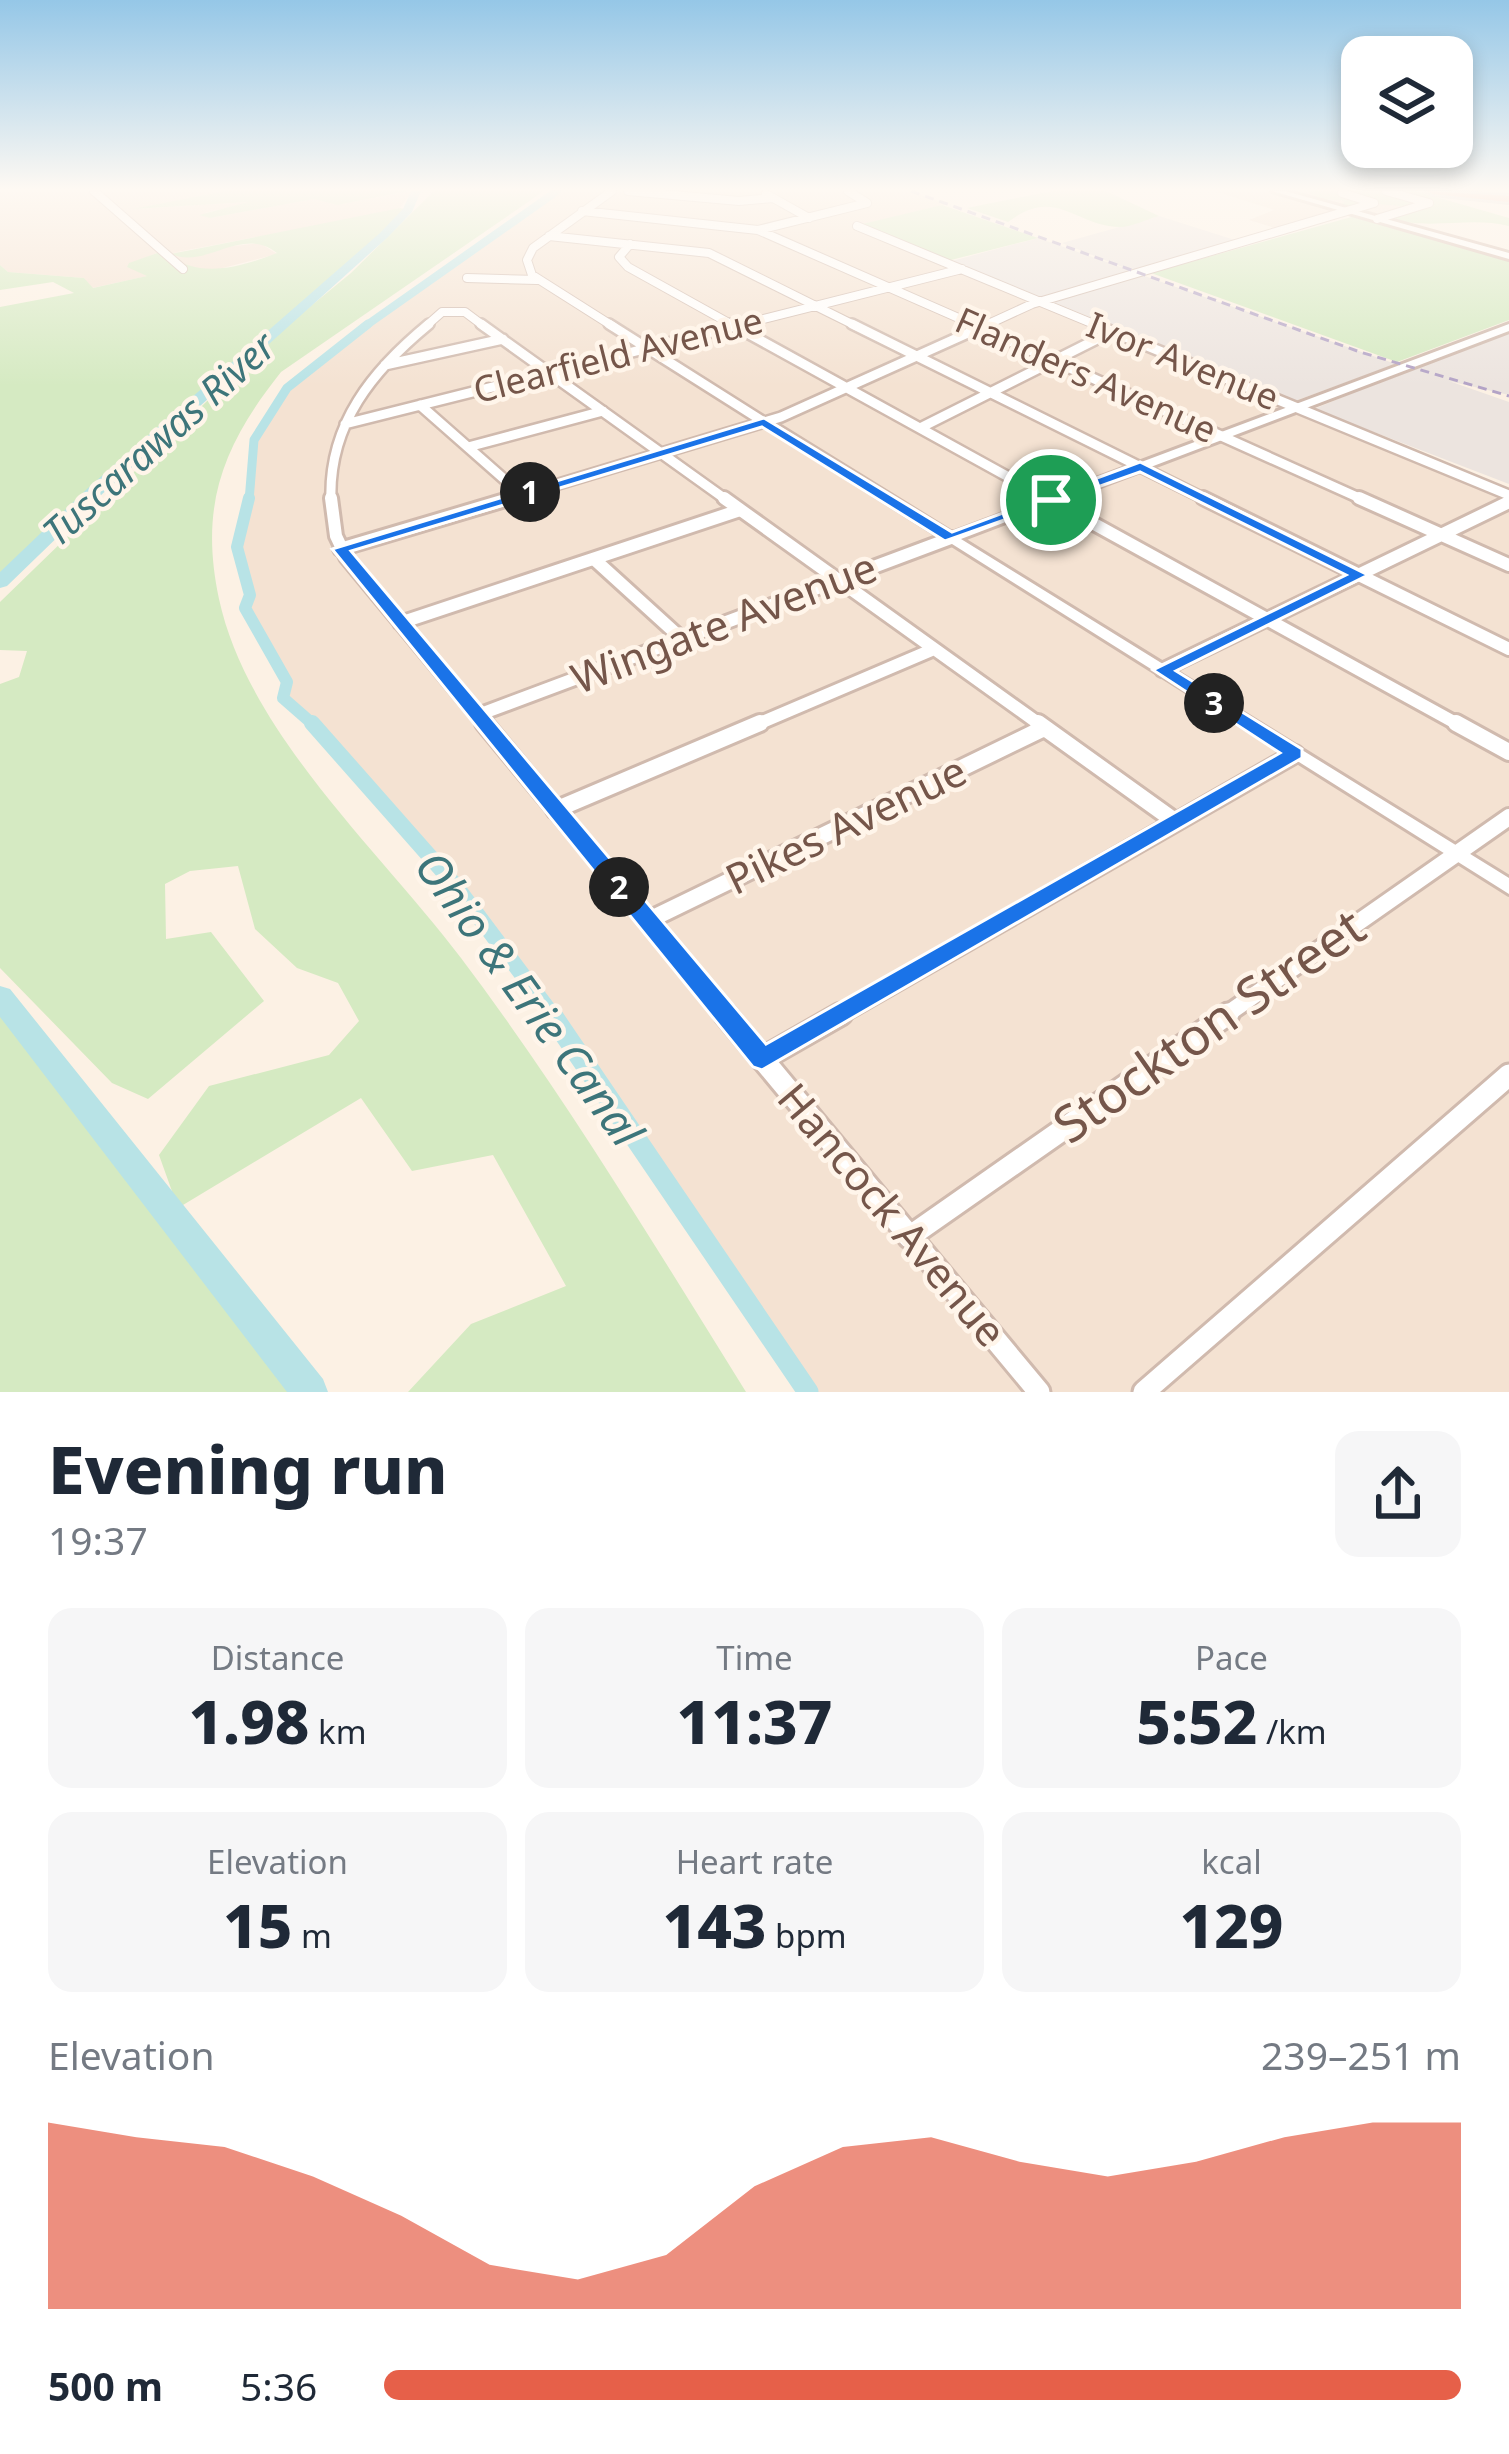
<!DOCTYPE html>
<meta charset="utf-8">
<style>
body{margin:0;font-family:"Noto Sans",sans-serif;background:#f6f6f7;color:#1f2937;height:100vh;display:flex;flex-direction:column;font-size:45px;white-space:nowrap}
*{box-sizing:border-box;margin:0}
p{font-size:39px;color:#747a83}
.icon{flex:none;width:66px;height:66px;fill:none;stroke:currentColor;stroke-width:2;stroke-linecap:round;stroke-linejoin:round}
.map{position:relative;height:1392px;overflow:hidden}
.details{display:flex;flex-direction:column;background:#fff;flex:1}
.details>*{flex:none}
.buttons{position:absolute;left:1341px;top:36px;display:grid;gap:24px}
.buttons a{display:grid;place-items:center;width:132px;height:132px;border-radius:24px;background:#fff;box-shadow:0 6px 18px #0003;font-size:60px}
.pin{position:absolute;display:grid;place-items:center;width:102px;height:102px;color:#fff;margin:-51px;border:6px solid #fff;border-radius:50%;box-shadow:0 3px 12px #0007}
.km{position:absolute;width:60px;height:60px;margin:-30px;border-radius:50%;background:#222;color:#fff;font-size:33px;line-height:60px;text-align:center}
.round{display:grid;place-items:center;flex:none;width:126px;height:126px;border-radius:24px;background:#f6f6f7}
.overview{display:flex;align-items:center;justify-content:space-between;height:204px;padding:0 48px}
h1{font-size:66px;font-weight:800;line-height:90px}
.stats{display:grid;grid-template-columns:repeat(3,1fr);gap:18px;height:204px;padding:12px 48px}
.stats div{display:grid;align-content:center;border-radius:24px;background:#f6f6f7;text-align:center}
.stats b{font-size:60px;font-weight:800}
.stats small{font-size:33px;font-weight:400}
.stats p{font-size:33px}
.chart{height:336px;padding:24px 48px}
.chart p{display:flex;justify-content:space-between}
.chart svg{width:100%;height:216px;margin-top:12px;fill:#e66049;opacity:.7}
ul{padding:0 48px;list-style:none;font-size:39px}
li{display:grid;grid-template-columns:192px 144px 1fr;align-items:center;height:90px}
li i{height:30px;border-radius:15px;background:#e66049}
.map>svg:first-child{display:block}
.residential{fill:#f4e2d2}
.industrial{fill:#ece4df}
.green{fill:#d5eac2}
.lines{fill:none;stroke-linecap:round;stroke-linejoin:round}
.canal-far4{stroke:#b8e3e6;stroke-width:8}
.canal-far3{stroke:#b8e3e6;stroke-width:9}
.canal-far2{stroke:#b8e3e6;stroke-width:12}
.canal-far1{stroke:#b8e3e6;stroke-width:16}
.canal{stroke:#b8e3e6;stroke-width:21}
.river{fill:#b8e3e6;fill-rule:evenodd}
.minor-far4-casing{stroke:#d0baae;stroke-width:10}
.minor-far3-casing{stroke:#d0baae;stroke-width:14}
.minor-far2-casing{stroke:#d0baae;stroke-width:18}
.minor-far1-casing{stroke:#d0baae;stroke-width:22}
.minor-casing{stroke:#d0baae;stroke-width:27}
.tertiary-casing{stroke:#d0baae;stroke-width:6}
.secondary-casing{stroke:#d3b9ab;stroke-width:6}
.motorway-casing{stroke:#d8d0cc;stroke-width:6}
.minor-far4{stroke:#fff;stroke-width:8}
.minor-far3{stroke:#fff;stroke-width:9}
.minor-far2{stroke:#fff;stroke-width:12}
.minor-far1{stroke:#fff;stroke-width:16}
.minor{stroke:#fff;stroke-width:21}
.tertiary{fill:#fff;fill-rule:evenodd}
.secondary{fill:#fff;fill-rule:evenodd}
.motorway{fill:#f7ac9b;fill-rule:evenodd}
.rail{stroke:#b3a3c6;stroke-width:3;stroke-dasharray:9 6;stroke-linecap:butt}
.route{fill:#1a73e8;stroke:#fff;stroke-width:3;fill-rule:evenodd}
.labels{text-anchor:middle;stroke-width:9;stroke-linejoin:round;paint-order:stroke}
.far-street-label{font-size:36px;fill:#75564a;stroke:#fff5ea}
.far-water-label{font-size:39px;font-style:italic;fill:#3d757a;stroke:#fff5ea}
.street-label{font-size:42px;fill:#75564a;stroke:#fff5ea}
.water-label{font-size:45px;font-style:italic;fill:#3d757a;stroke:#fff5ea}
.near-street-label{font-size:51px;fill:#75564a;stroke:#fff5ea}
</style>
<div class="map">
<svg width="1509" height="1392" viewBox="0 0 1509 1392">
<rect width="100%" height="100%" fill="#fcf1e4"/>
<path class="residential" d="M 0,191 L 90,191 L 159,252 L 128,266 L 148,276 L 92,288 L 84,278 L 8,272 L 0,265 Z
M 97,191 L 225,191 L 135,209 L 251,202 L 204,213 L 210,218 L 314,199 L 337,205 L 412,191 L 400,208 L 388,212 L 172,253 L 260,243 L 277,254 L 207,272 L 187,270 Z
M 557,191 L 909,191 L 948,204 L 859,225 L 1509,495 L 1509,1392 L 808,1392 L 553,1016 L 455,885 L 330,749 L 320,730 L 283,698 L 287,682 L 245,608 L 250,595 L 237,547 L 254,440 L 287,388 L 369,323 Z
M 1214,191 L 1386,191 L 1429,203 L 1377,219 L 1352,212 L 1288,232 L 1249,220 L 1274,210 Z"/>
<path class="industrial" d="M 1159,216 L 1238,241 L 1136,273 L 1396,364 L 1295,401 L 952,261 L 1038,238 L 1135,272 L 1062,243 Z
M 1509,328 L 1509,395 L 1449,381 L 1509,402 L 1509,484 L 1314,409 Z"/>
<path class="green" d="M 225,191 L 409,191 L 337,205 L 314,199 L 210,218 L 199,215 L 248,202 L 133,209 Z
M 434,191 L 544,191 L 281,372 C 223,445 199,505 219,599 C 248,733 380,851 461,958 C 565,1096 655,1246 746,1392 L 408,1392 L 471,1324 L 566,1286 L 493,1155 L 412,1171 L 361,1098 L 178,1208 L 159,1155 L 209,1086 L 329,1055 L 359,1021 L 338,983 L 297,968 L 255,929 L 238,866 L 190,871 L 165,884 L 166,939 L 211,932 L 264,1001 L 148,1099 L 112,1083 L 0,968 L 0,684 L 19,677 L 27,651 L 0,650 L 0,602 L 273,337 L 351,273 Z
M 1052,191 L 1106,191 L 1159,216 C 1147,219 1132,227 1120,227 C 1076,227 1056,185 1008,222 L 967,208 Z
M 1308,191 L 1415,191 L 1509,218 L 1509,226 C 1470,216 1428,231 1389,218 L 1410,207 L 1379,204 L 1361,195 L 1364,203 L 1350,209 L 1339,205 L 1345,202 L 1342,200 L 1312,199 L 1316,196 Z
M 942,205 L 1038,238 L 947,261 L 858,225 Z
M 400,208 L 408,210 L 0,582 L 0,307 L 74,293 L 53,282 L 0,290 L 0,265 L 8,272 L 84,278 L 93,288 L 147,276 L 127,267 L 129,263 L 163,251 C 196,280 238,268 277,253 C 241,225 206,270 171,254 Z
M 1355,216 L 1509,260 L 1509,320 L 1397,362 L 1151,273 Z
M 0,997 L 64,1084 L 319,1392 L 0,1392 Z"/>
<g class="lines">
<path class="canal-far4" d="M 364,327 L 557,191"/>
<path class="canal-far3" d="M 249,501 L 254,440 L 287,388 L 368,324"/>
<path class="canal-far2" d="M 249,498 L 237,547 L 250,595 L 245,608 L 287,682 L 283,698 L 315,726"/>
<path class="canal-far1" d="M 312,723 L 455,885 L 554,1017"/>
<path class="canal" d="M 551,1014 L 808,1392"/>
<path class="river" d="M 411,191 L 421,191 L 412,212 L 388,237 L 100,496 L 7,586 L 0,588 L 0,572 L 88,488 L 380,233 L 403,209 Z
M 0,986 L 10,989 L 323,1379 L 328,1392 L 287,1392 L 0,1017 Z"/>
<defs>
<path id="minor-far4" d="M 94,191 L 183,269
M 612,191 L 533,248 L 527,260 L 532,275 L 614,327
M 628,191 L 739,201 L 773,198
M 1386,191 L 1429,203
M 1342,193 L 1374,203
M 766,194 L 809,218
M 582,211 L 758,230 L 979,327
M 1377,219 L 1429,203
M 857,226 L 1101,327
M 758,230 L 867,203 L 848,191
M 549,236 L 709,253 L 858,327
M 630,244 L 619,257 L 628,267 L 736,327
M 467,278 L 537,280
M 425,327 L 442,312 L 465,312 L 485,327
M 732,327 L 962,269
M 982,327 L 1032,304 L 1374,203"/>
<path id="minor-far3" d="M 481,324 L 728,501
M 609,324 L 764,422
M 731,324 L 1052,501
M 852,324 L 1209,501
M 972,324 L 1366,501
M 1094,324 L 1509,495
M 385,365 L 503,339
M 420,405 L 521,494
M 345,424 L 744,324
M 920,428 L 1111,332
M 468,447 L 603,411
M 331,501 C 328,424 373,370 429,324
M 502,501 L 781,417 L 988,324"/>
<path id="minor-far2" d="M 331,498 L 336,536 L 346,557 L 486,726
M 724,498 L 1042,726
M 1047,498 L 1461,726
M 1203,498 L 1509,649
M 1359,498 L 1509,565
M 340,549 L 512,498
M 594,559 L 682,639
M 400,623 L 740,510
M 1162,670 L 1509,502
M 478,715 L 951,538
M 753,726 L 934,649"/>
<path id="minor-far1" d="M 484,723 L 728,1017
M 1038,723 L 1176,822
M 1456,723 L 1509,752
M 555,810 L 760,723
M 647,921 L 1044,728
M 836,1017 L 1295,754
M 1223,1017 L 1509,817"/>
<path id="minor" d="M 725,1014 L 1039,1392
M 762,1059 L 841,1014
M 909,1237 L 1228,1014
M 1144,1392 L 1509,1075"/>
<path id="tertiary" d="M 1509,324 L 1509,331 L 961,539 L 1509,878 L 1509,894 L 758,422 L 768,419 L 952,533 Z"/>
<path id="secondary" d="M 1272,191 L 1285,191 L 1509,253 L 1509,259 Z"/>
<path id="motorway" d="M 1427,191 L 1509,196 L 1509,202 L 1433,194 Z"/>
</defs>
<use href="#minor-far4" class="minor-far4-casing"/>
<use href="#minor-far3" class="minor-far3-casing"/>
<use href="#minor-far2" class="minor-far2-casing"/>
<use href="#minor-far1" class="minor-far1-casing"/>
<use href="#minor" class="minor-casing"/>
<use href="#tertiary" class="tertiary-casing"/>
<use href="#secondary" class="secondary-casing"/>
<use href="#motorway" class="motorway-casing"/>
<use href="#minor-far4" class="minor-far4"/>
<use href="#minor-far3" class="minor-far3"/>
<use href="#minor-far2" class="minor-far2"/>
<use href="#minor-far1" class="minor-far1"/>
<use href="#minor" class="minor"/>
<use href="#tertiary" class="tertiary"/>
<use href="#secondary" class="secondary"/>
<use href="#motorway" class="motorway"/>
<path class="rail" d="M 911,191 L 1360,352 L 1509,396"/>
</g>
<linearGradient id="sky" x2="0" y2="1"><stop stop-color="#95c7e7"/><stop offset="0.49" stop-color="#fef9f3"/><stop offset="1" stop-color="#fef9f3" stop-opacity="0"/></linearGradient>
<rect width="1509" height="386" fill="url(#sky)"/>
<path class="route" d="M 764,418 L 952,532 L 1140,462 L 1368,575 L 1176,671 L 1302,749 L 1302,758 L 762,1070 L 753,1067 L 332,549 ZM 762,427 L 945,541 L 1140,472 L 1346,575 L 1153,670 L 1280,753 L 766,1044 L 351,551 Z"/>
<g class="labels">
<g class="far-street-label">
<text transform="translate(618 355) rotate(-14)" y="13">Clearfield Avenue</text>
<text transform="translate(1183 361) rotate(22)" y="13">Ivor Avenue</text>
<text transform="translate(1086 375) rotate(24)" y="13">Flanders Avenue</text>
</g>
<g class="far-water-label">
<text transform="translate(159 439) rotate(-42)" y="14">Tuscarawas River</text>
</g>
<g class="street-label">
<text transform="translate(724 623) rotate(-21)" y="15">Wingate Avenue</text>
<text transform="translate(846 825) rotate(-26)" y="15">Pikes Avenue</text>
<text transform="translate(892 1215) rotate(50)" y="15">Hancock Avenue</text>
</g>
<g class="water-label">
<text transform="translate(529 999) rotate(54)" y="16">Ohio &amp; Erie Canal</text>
</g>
<g class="near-street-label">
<text transform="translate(1209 1026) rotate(-35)" y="18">Stockton Street</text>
</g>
</g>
</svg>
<div class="buttons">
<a><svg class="icon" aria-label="layers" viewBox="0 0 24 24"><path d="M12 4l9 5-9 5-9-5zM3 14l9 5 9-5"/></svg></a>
</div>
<div class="pin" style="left:1051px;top:500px;background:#1e9e55"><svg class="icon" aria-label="arrive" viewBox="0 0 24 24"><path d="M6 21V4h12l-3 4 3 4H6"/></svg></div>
<b class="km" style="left:530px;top:492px">1</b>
<b class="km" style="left:619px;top:887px">2</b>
<b class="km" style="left:1214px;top:703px">3</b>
</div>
<section class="details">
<div class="overview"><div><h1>Evening run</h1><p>19:37</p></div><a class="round"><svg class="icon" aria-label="share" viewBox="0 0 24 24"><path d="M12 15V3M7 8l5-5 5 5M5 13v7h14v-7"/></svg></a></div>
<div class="stats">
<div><p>Distance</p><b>1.98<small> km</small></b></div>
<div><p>Time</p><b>11:37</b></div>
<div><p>Pace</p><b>5:52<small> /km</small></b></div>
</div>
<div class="stats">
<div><p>Elevation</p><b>15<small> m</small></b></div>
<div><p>Heart rate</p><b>143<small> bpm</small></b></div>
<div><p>kcal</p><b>129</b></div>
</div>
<div class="chart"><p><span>Elevation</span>239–251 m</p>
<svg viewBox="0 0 160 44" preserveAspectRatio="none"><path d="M0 44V6L10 9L20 11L30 17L40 25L50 35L60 38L70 33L80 19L90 11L100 9L110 14L120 17L130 14L140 9L150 6L160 6V44z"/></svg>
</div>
<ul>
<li><b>500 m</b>5:36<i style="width:100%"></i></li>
</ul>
</section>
